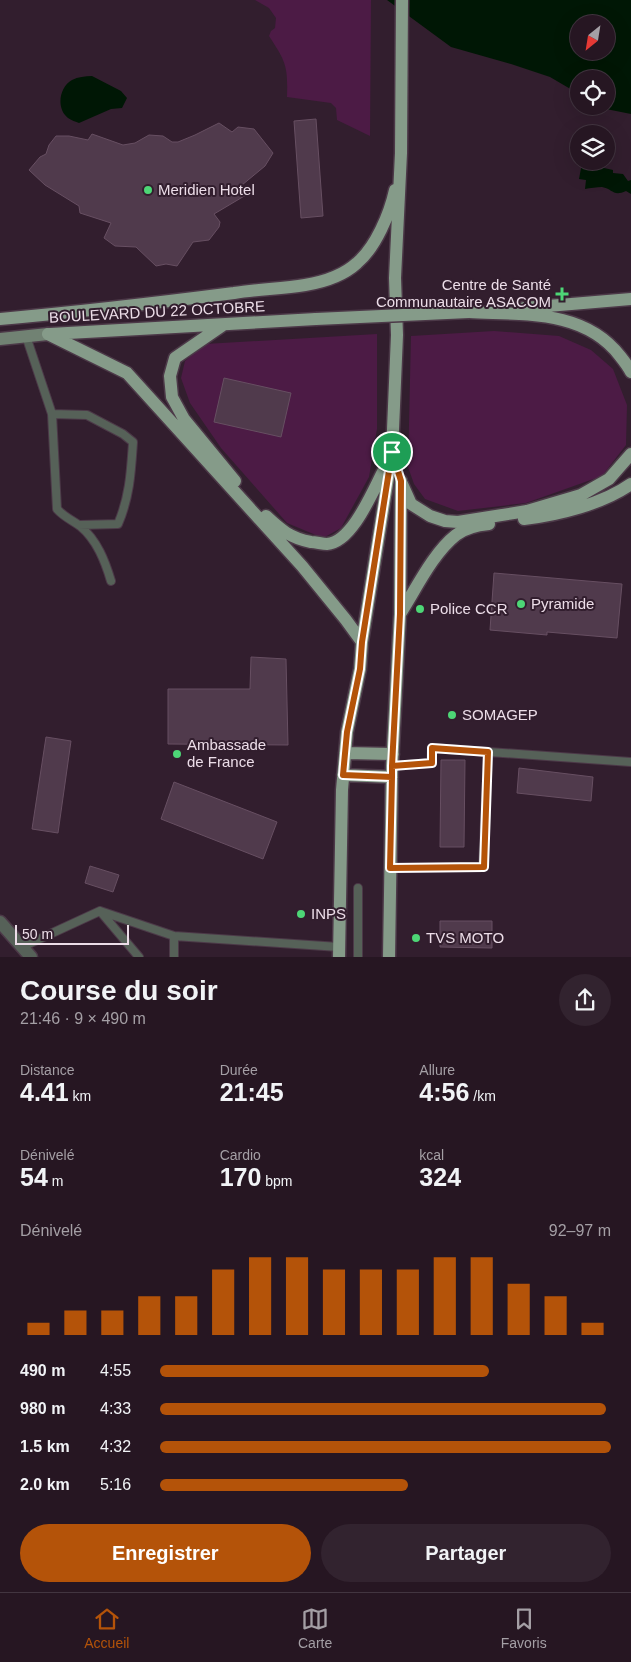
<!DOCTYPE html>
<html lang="fr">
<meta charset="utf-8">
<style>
body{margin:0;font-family:Helvetica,sans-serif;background:#32232f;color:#f1f3f6;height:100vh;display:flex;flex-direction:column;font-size:19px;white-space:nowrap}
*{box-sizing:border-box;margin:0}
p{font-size:16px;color:#a49fa5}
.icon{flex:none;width:28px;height:28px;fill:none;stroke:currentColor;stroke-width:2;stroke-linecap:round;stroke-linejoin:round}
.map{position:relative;height:957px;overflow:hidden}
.details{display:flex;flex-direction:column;background:#261622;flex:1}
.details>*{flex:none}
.needle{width:32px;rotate:210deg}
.controls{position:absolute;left:570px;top:15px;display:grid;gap:10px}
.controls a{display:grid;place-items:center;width:45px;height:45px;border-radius:50%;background:#261622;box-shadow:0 5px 20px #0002,0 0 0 1px #423540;font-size:25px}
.scale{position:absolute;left:15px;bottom:12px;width:114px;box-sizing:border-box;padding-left:5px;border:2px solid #ecdde8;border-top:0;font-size:14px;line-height:18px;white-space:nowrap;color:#ecdde8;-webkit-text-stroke:4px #321e2e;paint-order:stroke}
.pin{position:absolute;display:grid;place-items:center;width:42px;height:42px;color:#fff;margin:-21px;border:2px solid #fff;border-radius:50%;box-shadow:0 1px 5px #0007}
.round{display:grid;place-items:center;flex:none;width:52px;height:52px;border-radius:26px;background:#32232f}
.summary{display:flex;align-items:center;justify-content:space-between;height:85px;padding:0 20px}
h1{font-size:28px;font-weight:600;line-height:38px}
.metrics{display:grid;grid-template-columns:repeat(3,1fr);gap:8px;height:85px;padding:5px 20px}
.metrics div{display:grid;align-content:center}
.metrics b{font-size:25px;font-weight:600}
.metrics small{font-size:14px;font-weight:400}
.metrics p{font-size:14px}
.chart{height:140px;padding:10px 20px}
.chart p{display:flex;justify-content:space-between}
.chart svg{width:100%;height:90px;margin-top:5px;stroke:#b45309;stroke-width:6}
.primary-button{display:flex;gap:10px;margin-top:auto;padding:10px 20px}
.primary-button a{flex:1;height:58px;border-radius:30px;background:#b45309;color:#fff;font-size:20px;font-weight:600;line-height:58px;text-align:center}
.primary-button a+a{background:#32232f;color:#f1f3f6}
ul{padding:0 20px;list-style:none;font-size:16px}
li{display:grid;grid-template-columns:80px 60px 1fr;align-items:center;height:38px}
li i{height:12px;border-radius:6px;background:#b45309}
.dock{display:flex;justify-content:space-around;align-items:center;height:70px;border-top:1px solid #423540;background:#261622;font-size:14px;color:#a49fa5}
.dock a{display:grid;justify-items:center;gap:2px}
.dock .active{color:#b45309}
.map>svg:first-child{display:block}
.green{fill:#4c1b45}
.water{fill:#001705;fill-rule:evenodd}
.building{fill:#503a4c;stroke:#674f62}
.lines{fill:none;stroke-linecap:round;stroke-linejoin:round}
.lane-casing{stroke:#4c3948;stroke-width:10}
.street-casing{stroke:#4c3948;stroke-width:15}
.secondary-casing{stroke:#4c3948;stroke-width:15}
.primary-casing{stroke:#4c3948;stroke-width:15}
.lane{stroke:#566158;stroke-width:8}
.street{stroke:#566158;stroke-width:12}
.secondary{stroke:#718273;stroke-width:12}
.primary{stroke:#859b89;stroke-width:12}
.primary-bridge-casing{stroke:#4c3948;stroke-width:15;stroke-linecap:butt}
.primary-bridge{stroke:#859b89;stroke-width:12}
.route-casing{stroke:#fff;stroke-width:10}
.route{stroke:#b45309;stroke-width:6}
.poi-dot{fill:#4dd676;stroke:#321e2e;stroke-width:2}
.labels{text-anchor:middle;stroke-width:4;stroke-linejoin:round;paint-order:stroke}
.poi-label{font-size:15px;fill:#ecdde8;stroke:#321e2e;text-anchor:start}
.street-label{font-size:15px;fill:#ecdde8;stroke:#321e2e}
</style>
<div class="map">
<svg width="631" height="957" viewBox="0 0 631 957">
<rect width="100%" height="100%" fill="#321e2e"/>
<path class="green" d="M 255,0 L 371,0 L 370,136 L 337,120 L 336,108 L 331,103 L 287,97 C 288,66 286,62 269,36 L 271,31 L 275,28 L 276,18 L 269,8 Z
M 494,331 L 559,336 L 591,350 L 613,369 L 627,405 L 626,445 L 602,476 L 526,503 L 458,511 L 425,499 L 414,484 L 408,467 L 411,336 Z
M 377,334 L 377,429 L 369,477 L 341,528 L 323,538 L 287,523 L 221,448 L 190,403 L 181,378 L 185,361 L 205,344 Z"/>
<path class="water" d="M 387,0 L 631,0 L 631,114 L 606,109 L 601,106 L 606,106 L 606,79 L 579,79 L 579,94 L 550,77 L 511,64 L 451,47 ZM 579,24 L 606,24 L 606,51 L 579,51 Z
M 92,76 L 121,91 L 127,98 L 122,108 L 111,109 L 79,123 C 76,122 71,120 68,118 C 56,109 59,87 72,80 C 78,77 85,76 92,76 Z
M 582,163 L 613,170 L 613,173 L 623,174 L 628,181 L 631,180 L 631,194 L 626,191 C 613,197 613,189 602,187 C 597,187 590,188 585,189 L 586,180 L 579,179 Z"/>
<path class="building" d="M 316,119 L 323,216 L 301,218 L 294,121 Z
M 219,123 L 232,132 L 238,127 L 254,129 L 273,153 L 265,166 L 242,185 L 246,195 L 214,214 L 220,222 L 219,227 L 209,240 L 193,242 L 177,266 L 166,264 L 156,266 L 136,247 L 115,246 L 104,238 L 111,223 L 80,213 L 79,206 L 45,185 L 29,170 L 40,157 L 46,154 L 49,145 L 56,136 L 69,136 L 88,140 L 92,134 L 123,145 L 135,143 L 149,135 L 163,136 L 172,142 L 178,142 L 195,135 Z
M 224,378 L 291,393 L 281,437 L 214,422 Z
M 494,573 L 622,584 L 617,638 L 547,632 L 547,635 L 490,630 Z
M 251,657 L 286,659 L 288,745 L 168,744 L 168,689 L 250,689 Z
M 46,737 L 71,741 L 58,833 L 32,829 Z
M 441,760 L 465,760 L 464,847 L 440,847 Z
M 519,768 L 593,777 L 591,801 L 517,793 Z
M 174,782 L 277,822 L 263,859 L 161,819 Z
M 90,866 L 119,875 L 113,892 L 85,883 Z
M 440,921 L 492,921 L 492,948 L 440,947 Z"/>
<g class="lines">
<defs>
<path id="lane" d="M 26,336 L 52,414 L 57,509 C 64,517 72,520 80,526 C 97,540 105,561 111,581
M 52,414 L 87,415 L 123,434 L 133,442 C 131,471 130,496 118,524 L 79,525
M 392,766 L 431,763 L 432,748 L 631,762
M 390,868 L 483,867 L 488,752
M 358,888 L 358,957
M 100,911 L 139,957
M 22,947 L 100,911 L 174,936 L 339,947
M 174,957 L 174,936"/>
<path id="street" d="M 0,922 L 31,957"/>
<path id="secondary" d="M 0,339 L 48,334"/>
<path id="primary" d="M 524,308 L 631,299
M 469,312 C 522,315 584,309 620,356 C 624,361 628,366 631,372
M 0,319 C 78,312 156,303 234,293 C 257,289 282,289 305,285 C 323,282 344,275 357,263 C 376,247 390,213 395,190
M 223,325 L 175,358 L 170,376 L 172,397 L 184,419 L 235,481
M 48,334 L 127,373 L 302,566 L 346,620 L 362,642
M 50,334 L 316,319
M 402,484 L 411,504 L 430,516 L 445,521 L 458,522 L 527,511 L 581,495 L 609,479 L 631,454
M 266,516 C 281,530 290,538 311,542 C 316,542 322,544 327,544 C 354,542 375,485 387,464
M 524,519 C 558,515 603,504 631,484
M 400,614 C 416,589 433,553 456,535 C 465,528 479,525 489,524
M 345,753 L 393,754
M 343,775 L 392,777
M 339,957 L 342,790 L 347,732 L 360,669 L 362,642 L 392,453 L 397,335 L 395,278 L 401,153 L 402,0
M 389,957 L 392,766 L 400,614 L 401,481"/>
</defs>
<use href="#lane" class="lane-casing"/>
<use href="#street" class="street-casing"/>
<use href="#secondary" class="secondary-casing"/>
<use href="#primary" class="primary-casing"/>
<use href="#lane" class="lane"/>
<use href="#street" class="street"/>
<use href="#secondary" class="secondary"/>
<use href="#primary" class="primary"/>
<defs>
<path id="primary-bridge" d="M 316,319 L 469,312"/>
</defs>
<use href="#primary-bridge" class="primary-bridge-casing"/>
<use href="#primary-bridge" class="primary-bridge"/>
</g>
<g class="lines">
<defs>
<path id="route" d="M 392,452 L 362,642 L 360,669 L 347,732 L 343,775 L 392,777 L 392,766 L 432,763 L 432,748 L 488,752 L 484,867 L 390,868 L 392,777 L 392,766 L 400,614 L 401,481 L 392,452"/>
</defs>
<use href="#route" class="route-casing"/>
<use href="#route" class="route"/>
</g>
<g class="poi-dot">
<circle cx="148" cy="190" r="5"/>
<path d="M559.5 286.5h5v5h5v5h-5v5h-5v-5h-5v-5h5z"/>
<circle cx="521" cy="604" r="5"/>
<circle cx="420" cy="609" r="5"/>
<circle cx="452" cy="715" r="5"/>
<circle cx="177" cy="754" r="5"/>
<circle cx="301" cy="914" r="5"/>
<circle cx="416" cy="938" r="5"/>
</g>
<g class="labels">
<g class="poi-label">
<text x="158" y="195">Meridien Hotel</text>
<text x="551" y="290" text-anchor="end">Centre de Santé<tspan x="551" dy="17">Communautaire ASACOM</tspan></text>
<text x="531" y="609">Pyramide</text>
<text x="430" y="614">Police CCR</text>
<text x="462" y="720">SOMAGEP</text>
<text x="187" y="750">Ambassade<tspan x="187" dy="17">de France</tspan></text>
<text x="311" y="919">INPS</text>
<text x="426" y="943">TVS MOTO</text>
</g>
<g class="street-label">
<text transform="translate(157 312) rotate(-3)" y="5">BOULEVARD DU 22 OCTOBRE</text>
</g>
</g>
</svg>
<div class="controls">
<a><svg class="needle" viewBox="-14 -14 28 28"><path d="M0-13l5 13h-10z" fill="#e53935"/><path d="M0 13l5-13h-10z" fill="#a49fa5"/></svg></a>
<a><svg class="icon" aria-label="locate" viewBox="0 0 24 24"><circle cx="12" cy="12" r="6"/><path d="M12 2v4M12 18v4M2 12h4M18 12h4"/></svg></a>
<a><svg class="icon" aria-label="layers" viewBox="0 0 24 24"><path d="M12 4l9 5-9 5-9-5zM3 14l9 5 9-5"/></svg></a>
</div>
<div class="scale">50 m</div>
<div class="pin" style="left:392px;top:452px;background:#1e9e55"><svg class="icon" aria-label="arrive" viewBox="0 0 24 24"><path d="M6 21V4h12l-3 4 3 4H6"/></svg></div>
</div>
<section class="details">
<div class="summary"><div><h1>Course du soir</h1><p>21:46 · 9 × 490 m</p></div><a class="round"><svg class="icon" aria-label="share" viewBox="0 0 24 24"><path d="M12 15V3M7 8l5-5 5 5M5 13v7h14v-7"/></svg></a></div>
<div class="metrics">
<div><p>Distance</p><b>4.41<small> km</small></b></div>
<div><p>Durée</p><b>21:45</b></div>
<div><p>Allure</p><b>4:56<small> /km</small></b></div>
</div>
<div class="metrics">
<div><p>Dénivelé</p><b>54<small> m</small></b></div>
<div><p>Cardio</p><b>170<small> bpm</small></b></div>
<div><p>kcal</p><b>324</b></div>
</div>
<div class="chart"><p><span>Dénivelé</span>92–97 m</p>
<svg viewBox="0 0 160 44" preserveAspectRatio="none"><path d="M5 44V38M15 44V32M25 44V32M35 44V25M45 44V25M55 44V12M65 44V6M75 44V6M85 44V12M95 44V12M105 44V12M115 44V6M125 44V6M135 44V19M145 44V25M155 44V38"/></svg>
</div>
<ul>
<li><b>490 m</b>4:55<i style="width:73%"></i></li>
<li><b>980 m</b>4:33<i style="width:99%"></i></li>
<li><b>1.5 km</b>4:32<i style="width:100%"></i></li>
<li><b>2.0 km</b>5:16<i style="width:55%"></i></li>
</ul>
<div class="primary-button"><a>Enregistrer</a><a>Partager</a></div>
</section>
<nav class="dock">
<a class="active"><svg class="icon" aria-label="home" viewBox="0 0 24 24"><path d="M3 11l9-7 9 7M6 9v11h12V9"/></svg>Accueil</a>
<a><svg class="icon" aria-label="map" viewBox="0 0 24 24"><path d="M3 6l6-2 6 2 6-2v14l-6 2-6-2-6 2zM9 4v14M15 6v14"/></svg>Carte</a>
<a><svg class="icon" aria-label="saved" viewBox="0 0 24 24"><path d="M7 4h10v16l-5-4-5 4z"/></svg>Favoris</a>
</nav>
